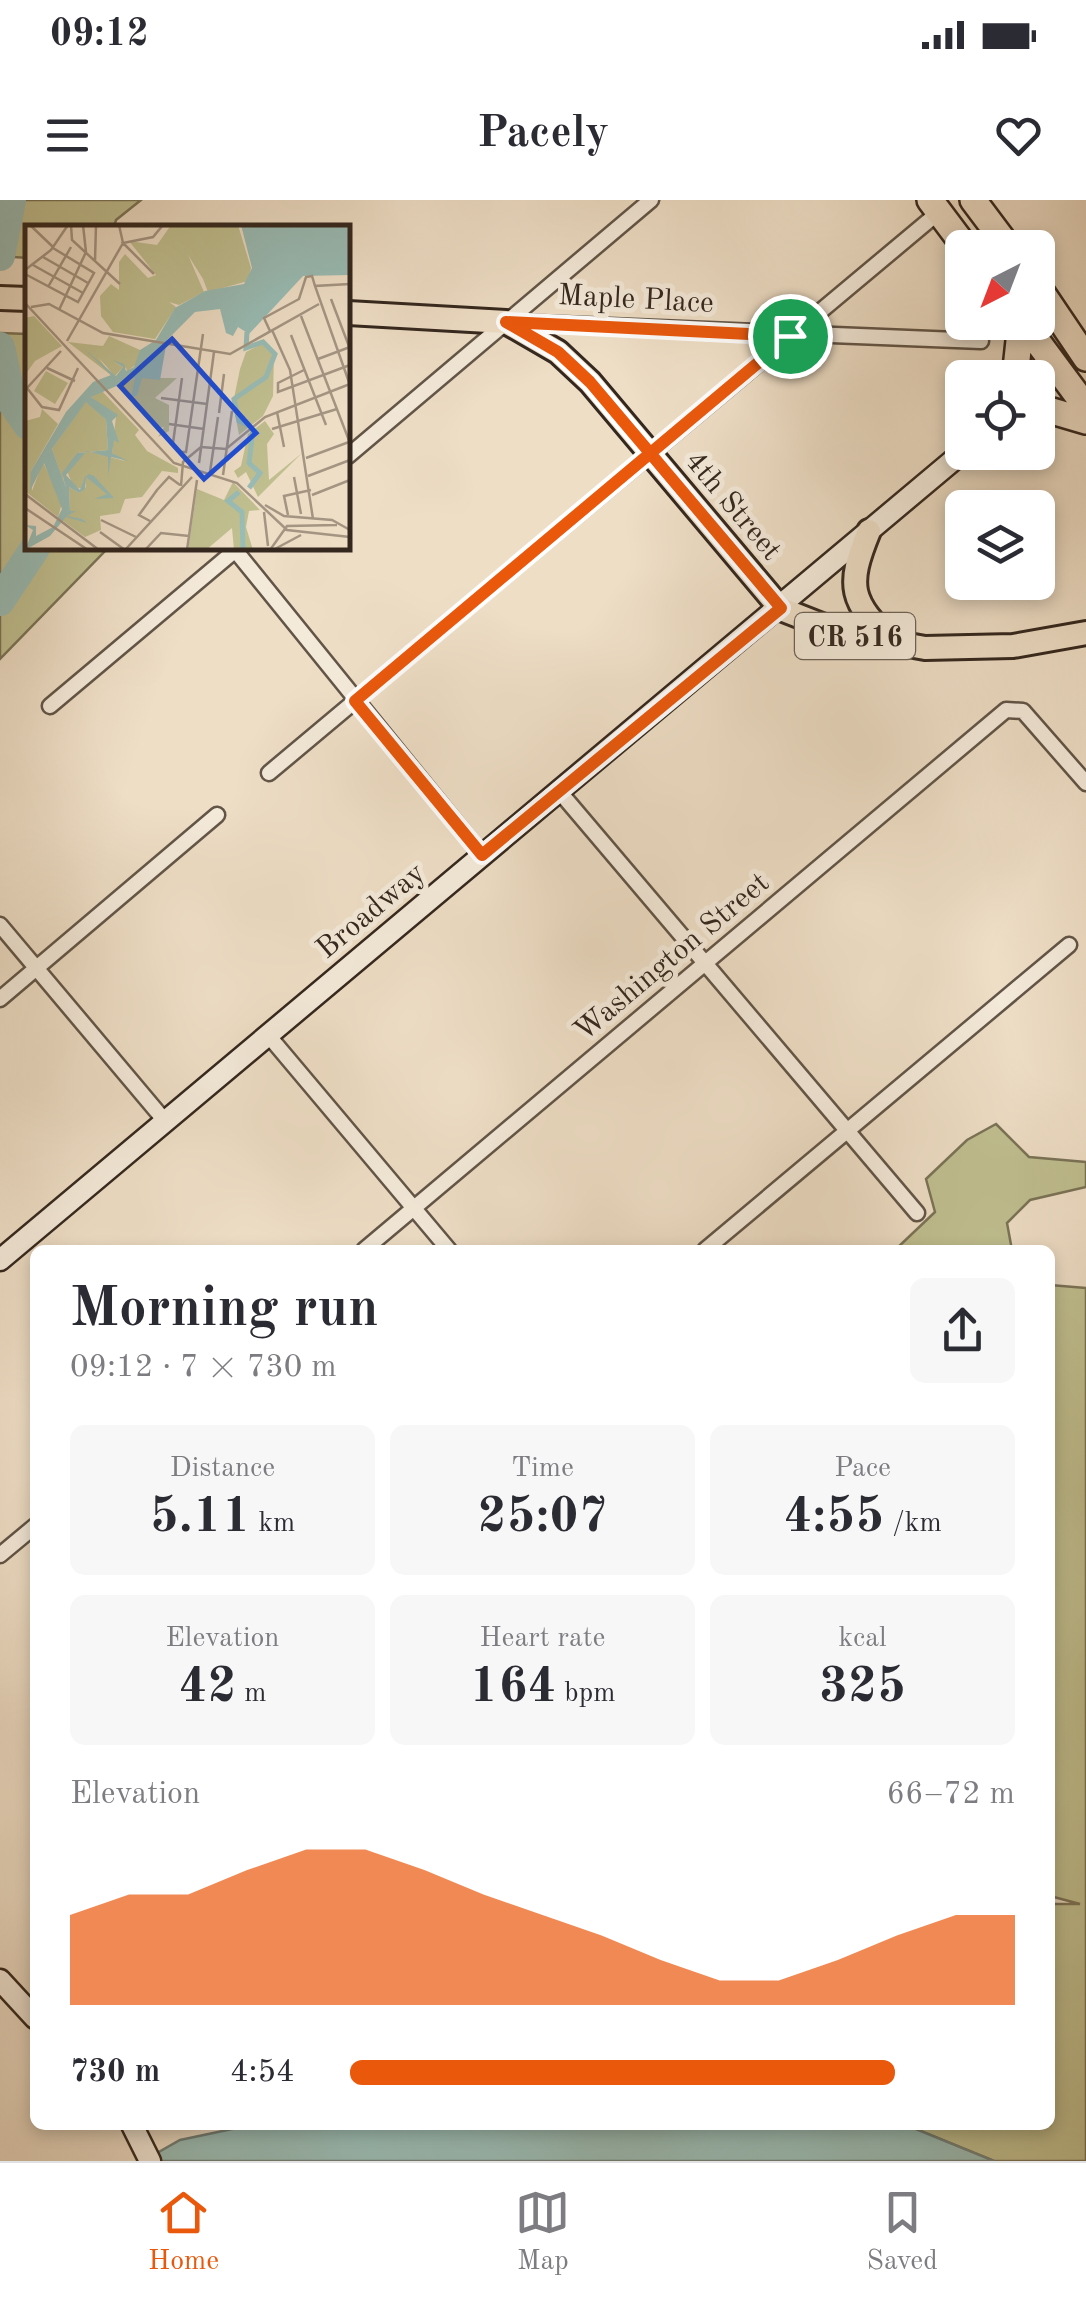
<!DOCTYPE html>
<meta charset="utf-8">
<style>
body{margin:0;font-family:"Old Standard TT",serif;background:#f7f7f7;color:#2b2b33;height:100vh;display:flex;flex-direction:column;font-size:38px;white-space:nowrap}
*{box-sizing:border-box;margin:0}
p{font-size:32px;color:#7c7c81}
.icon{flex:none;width:55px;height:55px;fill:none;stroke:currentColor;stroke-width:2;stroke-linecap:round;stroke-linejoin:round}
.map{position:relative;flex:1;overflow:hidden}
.drawer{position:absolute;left:30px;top:1045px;width:1025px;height:885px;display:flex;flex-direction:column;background:#fff;border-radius:15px;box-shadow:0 5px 15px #0003}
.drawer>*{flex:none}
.needle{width:65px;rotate:222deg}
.controls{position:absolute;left:945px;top:30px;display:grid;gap:20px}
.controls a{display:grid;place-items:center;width:110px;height:110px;border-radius:15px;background:#fff;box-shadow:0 5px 15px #0003;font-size:50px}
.pin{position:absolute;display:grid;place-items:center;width:85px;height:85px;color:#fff;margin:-42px;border:5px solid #fff;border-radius:50%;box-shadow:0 2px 10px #0007}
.round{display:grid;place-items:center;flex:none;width:105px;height:105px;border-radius:15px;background:#f7f7f7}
.headline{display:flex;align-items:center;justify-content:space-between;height:170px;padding:0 40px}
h1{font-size:55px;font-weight:700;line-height:75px}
.figures{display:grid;grid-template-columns:repeat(3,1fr);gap:15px;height:170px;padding:10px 40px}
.figures div{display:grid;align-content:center;border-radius:15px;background:#f7f7f7;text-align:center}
.figures b{font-size:50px;font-weight:700}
.figures small{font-size:28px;font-weight:400}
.figures p{font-size:28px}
.chart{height:280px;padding:20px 40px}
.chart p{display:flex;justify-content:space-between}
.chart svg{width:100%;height:180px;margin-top:10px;fill:#ea580c;opacity:.7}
ul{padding:0 40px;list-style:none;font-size:32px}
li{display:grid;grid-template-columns:160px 120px 1fr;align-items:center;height:75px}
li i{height:25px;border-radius:12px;background:#ea580c}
.status{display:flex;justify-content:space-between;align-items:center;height:70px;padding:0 50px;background:#fff;direction:ltr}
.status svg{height:28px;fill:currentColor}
header{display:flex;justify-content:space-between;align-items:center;height:130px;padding:0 40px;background:#fff;font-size:45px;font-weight:700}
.dock{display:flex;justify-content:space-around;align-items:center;height:140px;border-top:2px solid #e1e1e2;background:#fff;font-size:28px;color:#7c7c81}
.dock a{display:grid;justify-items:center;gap:5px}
.dock .selected{color:#ea580c}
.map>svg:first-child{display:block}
.green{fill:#c0bf90;stroke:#7a7357;stroke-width:2.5}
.water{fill:#99bcb5;stroke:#718079;stroke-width:2.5}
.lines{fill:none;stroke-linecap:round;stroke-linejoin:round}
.river{stroke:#99bcb5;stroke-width:30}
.street-casing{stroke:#625548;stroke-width:19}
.secondary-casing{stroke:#34271e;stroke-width:25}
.primary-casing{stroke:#34271e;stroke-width:28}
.highway-casing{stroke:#34271e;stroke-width:30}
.street{stroke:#f4eada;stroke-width:14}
.secondary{stroke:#f4eada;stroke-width:20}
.primary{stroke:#eedec6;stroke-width:22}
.highway{stroke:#eedec6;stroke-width:25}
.route-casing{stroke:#fff;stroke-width:20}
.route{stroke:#ea580c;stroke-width:12}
.labels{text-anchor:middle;stroke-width:10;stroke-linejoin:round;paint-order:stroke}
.shield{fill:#f4eada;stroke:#6e6256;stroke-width:2.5}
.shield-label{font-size:28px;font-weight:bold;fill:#34271e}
.street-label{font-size:30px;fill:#34271e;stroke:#f4eada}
.inset-river{fill:none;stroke:#99bcb5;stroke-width:5}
.inset-road{fill:none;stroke:#a49583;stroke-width:2.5}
.view{fill:#1d4ed8;fill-opacity:0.15;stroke:#1d4ed8;stroke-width:5}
.inset-edge{fill:none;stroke:#34271e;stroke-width:5}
</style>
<div class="status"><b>09:12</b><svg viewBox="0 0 49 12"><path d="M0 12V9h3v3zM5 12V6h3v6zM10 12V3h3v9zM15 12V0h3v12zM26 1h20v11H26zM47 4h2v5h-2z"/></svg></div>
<header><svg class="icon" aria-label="menu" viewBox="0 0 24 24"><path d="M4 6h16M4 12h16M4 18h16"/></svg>Pacely<svg class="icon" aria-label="heart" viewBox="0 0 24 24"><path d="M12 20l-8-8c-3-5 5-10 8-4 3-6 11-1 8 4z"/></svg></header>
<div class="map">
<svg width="1086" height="1961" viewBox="0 0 1086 1961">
<rect width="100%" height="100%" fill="#eedec6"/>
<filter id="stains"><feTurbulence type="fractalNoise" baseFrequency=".002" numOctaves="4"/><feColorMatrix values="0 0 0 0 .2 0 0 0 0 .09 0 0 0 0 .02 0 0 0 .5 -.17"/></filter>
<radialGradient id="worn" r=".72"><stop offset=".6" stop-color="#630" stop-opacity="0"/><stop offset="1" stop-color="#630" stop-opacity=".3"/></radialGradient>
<path class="green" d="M 0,0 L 141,0 L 116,20 L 114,27 L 28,28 L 27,58 L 0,56 Z
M 0,133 L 27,134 L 28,348 L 108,348 L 0,459 Z
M 996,924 L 1029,957 L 1086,962 L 1086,987 L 1030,1000 L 1007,1023 L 1012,1050 L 895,1050 L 935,1012 L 926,979 L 967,940 Z
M 1050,1085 L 1086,1088 L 1086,1961 L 994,1961 L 906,1925 L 1050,1925 L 1050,1704 L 1080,1704 L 1050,1696 Z"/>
<path class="water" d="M 251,1925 L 906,1925 L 994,1961 L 143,1961 L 180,1940 Z"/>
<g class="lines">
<path class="river" d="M 0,56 L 11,0
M 0,147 L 12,202 L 28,225
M 0,401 L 35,348"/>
<defs>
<path id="street" d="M 512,122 L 981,141
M 348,256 L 651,0
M 235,350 L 482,655
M 50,506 L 238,348
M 269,573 L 939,12
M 559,591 L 917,1013
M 0,725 L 165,921
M 0,799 L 217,615
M 268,835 L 449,1050
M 364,1050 L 1006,510 L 1023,511 L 1086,583
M 705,1050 L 1069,745
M 0,1355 L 35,1326"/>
<path id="secondary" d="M 0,1060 L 963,252
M 0,1780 L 35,1818
M 132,1925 L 150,1961"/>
<path id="primary" d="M 0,98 L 28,99
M 348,113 L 506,122 L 558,152 L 590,182 L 781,409 L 842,433 L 925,448 L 1013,446 L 1086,433
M 869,331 C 846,387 850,401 893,443"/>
<path id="highway" d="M 930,0 L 966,48
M 973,0 L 1009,48
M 1038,87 L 1086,158
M 1023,122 L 1086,207
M 1015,178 L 1021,122
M 1038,213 L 1052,211 L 1086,221"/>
</defs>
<use href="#street" class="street-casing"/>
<use href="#secondary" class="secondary-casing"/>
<use href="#primary" class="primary-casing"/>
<use href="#highway" class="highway-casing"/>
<use href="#street" class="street"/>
<use href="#secondary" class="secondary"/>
<use href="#primary" class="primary"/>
<use href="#highway" class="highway"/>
</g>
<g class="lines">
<defs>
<path id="route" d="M 790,136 C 645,257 500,379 355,501 L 482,655 L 781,408 L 590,182 L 558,152 L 506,122 L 790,136"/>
</defs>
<use href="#route" class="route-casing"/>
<use href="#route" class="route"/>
</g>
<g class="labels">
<rect class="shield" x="795" y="413" width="120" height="46" rx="8"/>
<g class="shield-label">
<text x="855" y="446">CR 516</text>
</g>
<g class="street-label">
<text transform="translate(636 98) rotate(3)" y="10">Maple Place</text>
<text transform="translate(734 305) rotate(50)" y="10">4th Street</text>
<text transform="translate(370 710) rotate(-40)" y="10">Broadway</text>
<text transform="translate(671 756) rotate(-40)" y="10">Washington Street</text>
</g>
</g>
<g transform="translate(25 25)">
<rect width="325" height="325" fill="#eedec6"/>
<path d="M 146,0 L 213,0 L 226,43 L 223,56 L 183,67 L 178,54 L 163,30 L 179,67 L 154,80 L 144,77 L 151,82 L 130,114 L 88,107 L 76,91 L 75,71 L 86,59 L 94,65 L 94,37 L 100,29 L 123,53 L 131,50 L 104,16 L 132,20 ZM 9,91 L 37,121 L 10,136 L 0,150 L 0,93 ZM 84,111 L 115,125 L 116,136 L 102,146 L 101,143 L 89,137 L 98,142 L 90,151 L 73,132 L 87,151 L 43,117 L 78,121 ZM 238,118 L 249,130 L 248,171 L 238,191 L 214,210 L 208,178 L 215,144 L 221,127 ZM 21,146 L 43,158 L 30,179 L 9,166 ZM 111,153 L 111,169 L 115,153 L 152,153 L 130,173 L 144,180 L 144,206 L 133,212 L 139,202 L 131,204 L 91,160 ZM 76,165 L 114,205 L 110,210 L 122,226 L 153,243 L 153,248 L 137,246 L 117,272 L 100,274 L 95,288 L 75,291 L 76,305 L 60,312 L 37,295 L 45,286 L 44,262 L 54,268 L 61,262 L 60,254 L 57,264 L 48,261 L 42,246 L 62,226 L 100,236 L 87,228 L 91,191 L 66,172 ZM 61,176 L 81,195 L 83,225 L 52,228 L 38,252 L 41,264 L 27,224 ZM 17,184 L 33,199 L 6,246 L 7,266 L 18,237 L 37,278 L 33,292 L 0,266 L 0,196 L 15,192 ZM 240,196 L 249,209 L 242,219 L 244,255 L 277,228 L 233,272 L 221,247 L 213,253 L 209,246 L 216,241 L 223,209 ZM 208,257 L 235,285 L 224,286 L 221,302 L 228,325 L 209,325 L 207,303 L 181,325 L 163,325 L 172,264 L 199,275 Z" fill="#c0bf90"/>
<path d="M 216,0 L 325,0 L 325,50 L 278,51 L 224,109 L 213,102 L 208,111 L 201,108 L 195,84 L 170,87 L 142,115 L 135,155 L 117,153 L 112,170 L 106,173 L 110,153 L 66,172 L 93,190 L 87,196 L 94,218 L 89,215 L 87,228 L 103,236 L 86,232 L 83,251 L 83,232 L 62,226 L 41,250 L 55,265 L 60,252 L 64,249 L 69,251 L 89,273 L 69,274 L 82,269 L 61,252 L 60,264 L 54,268 L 44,262 L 45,286 L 51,286 L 42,291 L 57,294 L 62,298 L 41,292 L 25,311 L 0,325 L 8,305 L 0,300 L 11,301 L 11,311 L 28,302 L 37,284 L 19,238 L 5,266 L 6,246 L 41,187 L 68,157 L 86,150 L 57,122 L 91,151 L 98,142 L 88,135 L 99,139 L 101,146 L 109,142 L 115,125 L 131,115 L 150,83 L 180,66 L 219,59 L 227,43 ZM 61,177 L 81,195 L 83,225 L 52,228 L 37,248 L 41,263 L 27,224 Z" fill="#99bcb5" fill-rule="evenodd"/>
<path class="inset-river" d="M 222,107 L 221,123 L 238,117 L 250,129 L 241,152 L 209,174 L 214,196 L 225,201M 224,263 L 235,248 L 224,238 L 228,205M 214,267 L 203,276 L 217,287 L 218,325"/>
<path class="inset-road" d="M 5,0 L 28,22M 46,0 L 47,15 L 95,59M 18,32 L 63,58M 70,36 L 71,0M 8,40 L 58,68M 0,45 L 26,25 L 43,0M 0,49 L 53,77 L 69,48 L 28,23M 129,49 L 98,18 L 128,12 L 138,0M 23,62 L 46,22M 306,74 L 325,124M 0,78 L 149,238 L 212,258 L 262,305 L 325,312M 6,82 L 24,79 L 78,108 L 205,129 L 294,79M 34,85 L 61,27 L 58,0M 276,91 L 325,218M 247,105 L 265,145 L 288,294M 245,106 L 239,93 L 274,74 L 281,52 L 287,51 L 290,61M 266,110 L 301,200M 42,116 L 98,18 L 94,0M 293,134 L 325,122M 22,143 L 50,156M 279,145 L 253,158 L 253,167 L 325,140M 325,160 L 290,61 L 325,59M 2,163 L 17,182 L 34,185 L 53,143M 2,163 L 36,126M 136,173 L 182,179M 252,187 L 259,222M 194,188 L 199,149M 144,199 L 179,204M 247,204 L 312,184M 148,218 L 157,153M 176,222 L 201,224 L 240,192 L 325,159M 154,227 L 161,227 L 178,109M 281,233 L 324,217M 174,238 L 189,127M 185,247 L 193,192M 198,250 L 207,186M 283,251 L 325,235M 269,252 L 276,289M 156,261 L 158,237 L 176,222M 0,269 L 74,325M 287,270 L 325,255M 240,280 L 259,291 L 307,295 L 325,305M 0,283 L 63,325M 239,287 L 243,321M 263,290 L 259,271 L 286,265M 76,295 L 111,312M 125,296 L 114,290 L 132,265 L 144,252 L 155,260M 75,307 L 100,325M 100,325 L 167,252M 120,325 L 136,308 L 164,311M 162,325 L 172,255M 245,325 L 262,301 L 312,300M 248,325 L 276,310"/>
<path class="view" d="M 147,114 L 231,208 L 179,254 L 95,161 Z"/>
<rect width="325" height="325" class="inset-edge"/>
</g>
<rect width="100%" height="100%" filter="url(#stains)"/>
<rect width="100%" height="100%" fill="url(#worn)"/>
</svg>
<div class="controls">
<a><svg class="needle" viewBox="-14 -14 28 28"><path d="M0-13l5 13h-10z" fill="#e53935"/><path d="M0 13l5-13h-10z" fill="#7c7c81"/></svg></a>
<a><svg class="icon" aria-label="locate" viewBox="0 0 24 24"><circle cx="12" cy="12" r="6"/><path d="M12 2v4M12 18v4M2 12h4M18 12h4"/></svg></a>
<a><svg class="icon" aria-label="layers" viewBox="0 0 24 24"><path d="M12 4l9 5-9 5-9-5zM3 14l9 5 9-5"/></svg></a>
</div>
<div class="pin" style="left:790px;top:136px;background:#1e9e55"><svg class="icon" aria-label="arrive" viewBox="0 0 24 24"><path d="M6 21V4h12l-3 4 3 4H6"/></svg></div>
<section class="drawer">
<div class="headline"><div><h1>Morning run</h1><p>09:12 · 7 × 730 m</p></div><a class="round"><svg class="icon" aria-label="share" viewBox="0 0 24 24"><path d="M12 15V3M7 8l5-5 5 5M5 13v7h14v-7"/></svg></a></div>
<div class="figures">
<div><p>Distance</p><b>5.11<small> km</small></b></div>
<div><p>Time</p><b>25:07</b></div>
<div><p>Pace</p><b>4:55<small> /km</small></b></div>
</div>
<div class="figures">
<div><p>Elevation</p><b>42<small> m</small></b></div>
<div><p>Heart rate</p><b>164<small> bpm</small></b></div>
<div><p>kcal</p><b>325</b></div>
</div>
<div class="chart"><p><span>Elevation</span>66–72 m</p>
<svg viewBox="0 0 160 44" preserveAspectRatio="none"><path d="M0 44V22L10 17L20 17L30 11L40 6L50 6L60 11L70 17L80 22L90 27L100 33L110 38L120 38L130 33L140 27L150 22L160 22V44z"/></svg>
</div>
<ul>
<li><b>730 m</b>4:54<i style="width:82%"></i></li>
</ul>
</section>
</div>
<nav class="dock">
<a class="selected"><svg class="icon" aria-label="home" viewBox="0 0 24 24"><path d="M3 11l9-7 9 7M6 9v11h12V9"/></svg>Home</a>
<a><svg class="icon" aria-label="map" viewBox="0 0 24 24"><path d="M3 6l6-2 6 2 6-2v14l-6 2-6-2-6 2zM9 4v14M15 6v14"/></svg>Map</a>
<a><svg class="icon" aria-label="saved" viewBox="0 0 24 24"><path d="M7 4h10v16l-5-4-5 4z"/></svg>Saved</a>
</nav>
